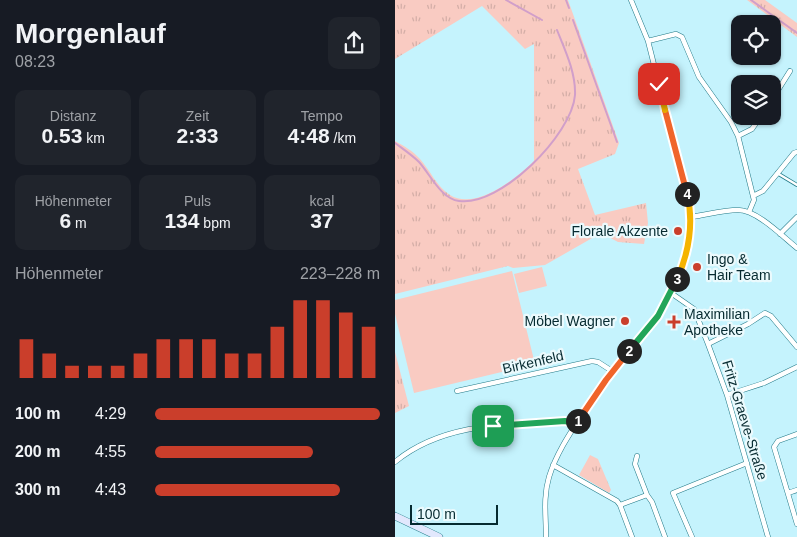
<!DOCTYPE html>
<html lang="de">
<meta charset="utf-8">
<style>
body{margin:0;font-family:Helvetica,sans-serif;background:#20242c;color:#f1f3f6;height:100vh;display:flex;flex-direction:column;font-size:19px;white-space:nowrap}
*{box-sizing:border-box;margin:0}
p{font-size:16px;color:#9ea1a6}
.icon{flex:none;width:28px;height:28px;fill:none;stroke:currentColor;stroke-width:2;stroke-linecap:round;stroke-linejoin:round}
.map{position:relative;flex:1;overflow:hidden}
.details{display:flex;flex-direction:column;background:#171b24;width:395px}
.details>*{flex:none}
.tools{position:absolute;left:336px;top:15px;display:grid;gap:10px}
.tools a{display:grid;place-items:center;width:50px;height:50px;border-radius:10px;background:#171b24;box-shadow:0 1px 4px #0004;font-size:25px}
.scale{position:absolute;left:15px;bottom:12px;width:88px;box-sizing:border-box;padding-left:5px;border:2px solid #062a30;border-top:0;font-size:14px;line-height:18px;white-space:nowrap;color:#062a30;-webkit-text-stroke:4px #ebfafd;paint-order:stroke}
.pin{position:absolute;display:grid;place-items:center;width:42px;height:42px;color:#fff;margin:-21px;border-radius:10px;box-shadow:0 2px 8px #0006}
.km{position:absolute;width:25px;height:25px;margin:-12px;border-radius:50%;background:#222;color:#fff;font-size:14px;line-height:25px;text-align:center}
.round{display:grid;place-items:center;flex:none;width:52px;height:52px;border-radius:10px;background:#20242c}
.summary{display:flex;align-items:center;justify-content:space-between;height:85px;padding:0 15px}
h1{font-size:28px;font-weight:600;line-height:38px}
.metrics{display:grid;grid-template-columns:repeat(3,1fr);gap:8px;height:85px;padding:5px 15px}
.metrics div{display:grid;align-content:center;border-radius:10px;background:#20242c;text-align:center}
.metrics b{font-size:21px;font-weight:600}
.metrics small{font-size:14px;font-weight:400}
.metrics p{font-size:14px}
.chart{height:140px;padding:10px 15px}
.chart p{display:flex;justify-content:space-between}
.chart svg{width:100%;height:90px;margin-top:5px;stroke:#ca3e2b;stroke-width:6}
ul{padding:0 15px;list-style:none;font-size:16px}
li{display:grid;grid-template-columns:80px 60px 1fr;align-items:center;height:38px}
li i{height:12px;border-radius:6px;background:#ca3e2b}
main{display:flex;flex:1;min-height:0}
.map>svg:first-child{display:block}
.grass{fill:url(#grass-tufts)}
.pitch{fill:#f9cbc2}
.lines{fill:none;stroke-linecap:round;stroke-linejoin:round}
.stream{stroke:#d19fca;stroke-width:2}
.service-casing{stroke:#227a88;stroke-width:4}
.minor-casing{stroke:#227a88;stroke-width:5.5}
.secondary-casing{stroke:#227a88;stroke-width:8}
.service{stroke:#fff;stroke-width:2.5}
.minor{stroke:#fff;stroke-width:4.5}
.secondary{stroke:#e2e8fd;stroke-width:7}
.split-1-casing{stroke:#fff;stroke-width:10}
.split-2-casing{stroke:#fff;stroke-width:10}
.split-3-casing{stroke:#fff;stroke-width:10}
.split-4-casing{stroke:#fff;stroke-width:10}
.split-5-casing{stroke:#fff;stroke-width:10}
.split-6-casing{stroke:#fff;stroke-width:10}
.split-1{stroke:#22a559;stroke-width:6}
.split-2{stroke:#f0652b;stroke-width:6}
.split-3{stroke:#22a559;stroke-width:6}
.split-4{stroke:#f5b400;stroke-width:6}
.split-5{stroke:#f0652b;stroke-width:6}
.split-6{stroke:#f5b400;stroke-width:6}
.poi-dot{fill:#ca3e2b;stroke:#ebfafd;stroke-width:2}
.labels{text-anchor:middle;stroke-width:4.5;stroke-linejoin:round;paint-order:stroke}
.poi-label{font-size:14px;fill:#062a30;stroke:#ebfafd;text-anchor:end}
.street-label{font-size:14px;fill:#062a30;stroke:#ebfafd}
</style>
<main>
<section class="details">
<div class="summary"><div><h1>Morgenlauf</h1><p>08:23</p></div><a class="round"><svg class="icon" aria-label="share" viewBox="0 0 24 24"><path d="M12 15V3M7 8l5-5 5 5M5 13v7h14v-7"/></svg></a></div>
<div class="metrics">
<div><p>Distanz</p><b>0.53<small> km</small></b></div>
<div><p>Zeit</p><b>2:33</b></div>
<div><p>Tempo</p><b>4:48<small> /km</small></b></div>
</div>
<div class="metrics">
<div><p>Höhenmeter</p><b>6<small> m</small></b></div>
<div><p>Puls</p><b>134<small> bpm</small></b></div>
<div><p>kcal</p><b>37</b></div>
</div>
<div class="chart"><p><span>Höhenmeter</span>223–228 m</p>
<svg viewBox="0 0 160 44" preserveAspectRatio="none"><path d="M5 44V25M15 44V32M25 44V38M35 44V38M45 44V38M55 44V32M65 44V25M75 44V25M85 44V25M95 44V32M105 44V32M115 44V19M125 44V6M135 44V6M145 44V12M155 44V19"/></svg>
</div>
<ul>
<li><b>100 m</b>4:29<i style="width:100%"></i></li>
<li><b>200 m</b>4:55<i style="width:70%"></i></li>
<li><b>300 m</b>4:43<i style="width:82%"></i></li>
</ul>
</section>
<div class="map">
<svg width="402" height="537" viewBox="0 0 402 537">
<defs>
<pattern id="grass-tufts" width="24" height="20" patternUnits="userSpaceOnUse" patternTransform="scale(1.25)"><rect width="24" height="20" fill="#f9cbc2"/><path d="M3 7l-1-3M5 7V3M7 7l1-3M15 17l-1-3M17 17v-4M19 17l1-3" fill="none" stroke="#d4aea7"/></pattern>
</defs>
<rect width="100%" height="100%" fill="#c5f3fd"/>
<path class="grass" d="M 0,0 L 173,0 L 224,143 L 220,154 L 183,169 L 200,215 L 251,203 L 253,223 L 249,244 L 223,242 L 206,233 L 150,265 L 118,268 L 113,266 L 0,294 L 0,141 C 9,146 18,151 25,159 C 35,170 42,187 55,195 C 80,211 121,179 139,161 L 139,44 L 130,49 L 87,6 L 0,59 Z
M 352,0 L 370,0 L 402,23 L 402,37 Z
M 0,352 L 14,406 L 0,413 Z
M 195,455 L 203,459 L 216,490 L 214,493 L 184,475 Z"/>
<path class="pitch" d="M 147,267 L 152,286 L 124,293 L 119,274 Z
M 117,271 L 140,364 L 19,393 L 0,314 L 0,300 Z"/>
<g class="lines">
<path class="stream" d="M 111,0 L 147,20
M 171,0 L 174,8
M 356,0 L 402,33
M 178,20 L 222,142
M 0,143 C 8,149 17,155 24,162 C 35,174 46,199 64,201 C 105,207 177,135 180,95 C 181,73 170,50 162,30"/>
<defs>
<path id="service" d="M 382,173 L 402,185"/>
<path id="minor" d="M 253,41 L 281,34 L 287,37 L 304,77 L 336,122 L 343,136 L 359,200 L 354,212
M 378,98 L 395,71
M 343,136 L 357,129 L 366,116
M 358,196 L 368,191 L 399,153 L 402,152
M 296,217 C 311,215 328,210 343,210 C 362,210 387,236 402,248
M 385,234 L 402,217
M 276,293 L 299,309 L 313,344 L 332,395 L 373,537
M 313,344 L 353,324 L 370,313 L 376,316 L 402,347
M 62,391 L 197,361 L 203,362 L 217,371
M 332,395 L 369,383 L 402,367
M 402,434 L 383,441 L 379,447 L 402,524
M 242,456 L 240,464 L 252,495
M 0,462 C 47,423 112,424 170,421 L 182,423
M 158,465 L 222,501 L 225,505 L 252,495 L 257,502 L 270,537
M 393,493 L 402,490
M 225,505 L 237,537
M 151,537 C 151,516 148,497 154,477 C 162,451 178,429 192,407 C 201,395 209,382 218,370 C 229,357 241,345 251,333 C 281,295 300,247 293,199 L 253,41 L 236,0
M 297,537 L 278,493 L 352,463"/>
<path id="secondary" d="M 0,516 L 44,537"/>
</defs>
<use href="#service" class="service-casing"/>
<use href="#minor" class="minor-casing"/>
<use href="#secondary" class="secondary-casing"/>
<use href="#service" class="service"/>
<use href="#minor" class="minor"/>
<use href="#secondary" class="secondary"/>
</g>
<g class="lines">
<defs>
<path id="split-1" d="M 98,426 L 170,421 L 182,424 L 183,421"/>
<path id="split-2" d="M 183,421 L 211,380 L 234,351"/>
<path id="split-3" d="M 234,351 L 263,316 L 282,279"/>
<path id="split-4" d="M 282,279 C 294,253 299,222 292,194"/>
<path id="split-5" d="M 270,110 L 292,194"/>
<path id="split-6" d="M 264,84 L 270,110"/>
</defs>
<use href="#split-1" class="split-1-casing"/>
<use href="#split-2" class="split-2-casing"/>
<use href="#split-3" class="split-3-casing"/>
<use href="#split-4" class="split-4-casing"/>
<use href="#split-5" class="split-5-casing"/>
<use href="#split-6" class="split-6-casing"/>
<use href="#split-1" class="split-1"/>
<use href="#split-2" class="split-2"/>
<use href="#split-3" class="split-3"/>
<use href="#split-4" class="split-4"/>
<use href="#split-5" class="split-5"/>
<use href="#split-6" class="split-6"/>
</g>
<g class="poi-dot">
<circle cx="283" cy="231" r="5"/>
<circle cx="302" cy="267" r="5"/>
<circle cx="230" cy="321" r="5"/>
<path d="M276.5 314.5h5v5h5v5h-5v5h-5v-5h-5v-5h5z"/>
</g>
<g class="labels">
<g class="poi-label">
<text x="273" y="236">Florale Akzente</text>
<text x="312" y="264" text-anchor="start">Ingo &amp;<tspan x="312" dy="16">Hair Team</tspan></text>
<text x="289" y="319" text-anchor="start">Maximilian<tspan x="289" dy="16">Apotheke</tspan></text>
<text x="220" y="326">Möbel Wagner</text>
</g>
<g class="street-label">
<text transform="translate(138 362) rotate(-13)" y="5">Birkenfeld</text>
<text transform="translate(350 420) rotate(73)" y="5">Fritz-Graeve-Straße</text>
</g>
</g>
</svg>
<div class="tools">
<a><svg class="icon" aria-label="locate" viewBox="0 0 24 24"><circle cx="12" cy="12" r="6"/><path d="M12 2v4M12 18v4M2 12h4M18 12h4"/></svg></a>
<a><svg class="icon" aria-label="layers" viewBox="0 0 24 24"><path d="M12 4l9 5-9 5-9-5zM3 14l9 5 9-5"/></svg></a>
</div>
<div class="scale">100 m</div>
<div class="pin" style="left:98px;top:426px;background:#1e9e55"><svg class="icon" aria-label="arrive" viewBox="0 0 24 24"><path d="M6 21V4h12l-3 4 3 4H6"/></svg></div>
<div class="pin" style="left:264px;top:84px;background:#d93025"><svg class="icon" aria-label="check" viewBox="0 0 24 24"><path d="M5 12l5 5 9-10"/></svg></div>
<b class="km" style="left:183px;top:421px">1</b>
<b class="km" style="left:234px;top:351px">2</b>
<b class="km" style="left:282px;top:279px">3</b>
<b class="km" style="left:292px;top:194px">4</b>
</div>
</main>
